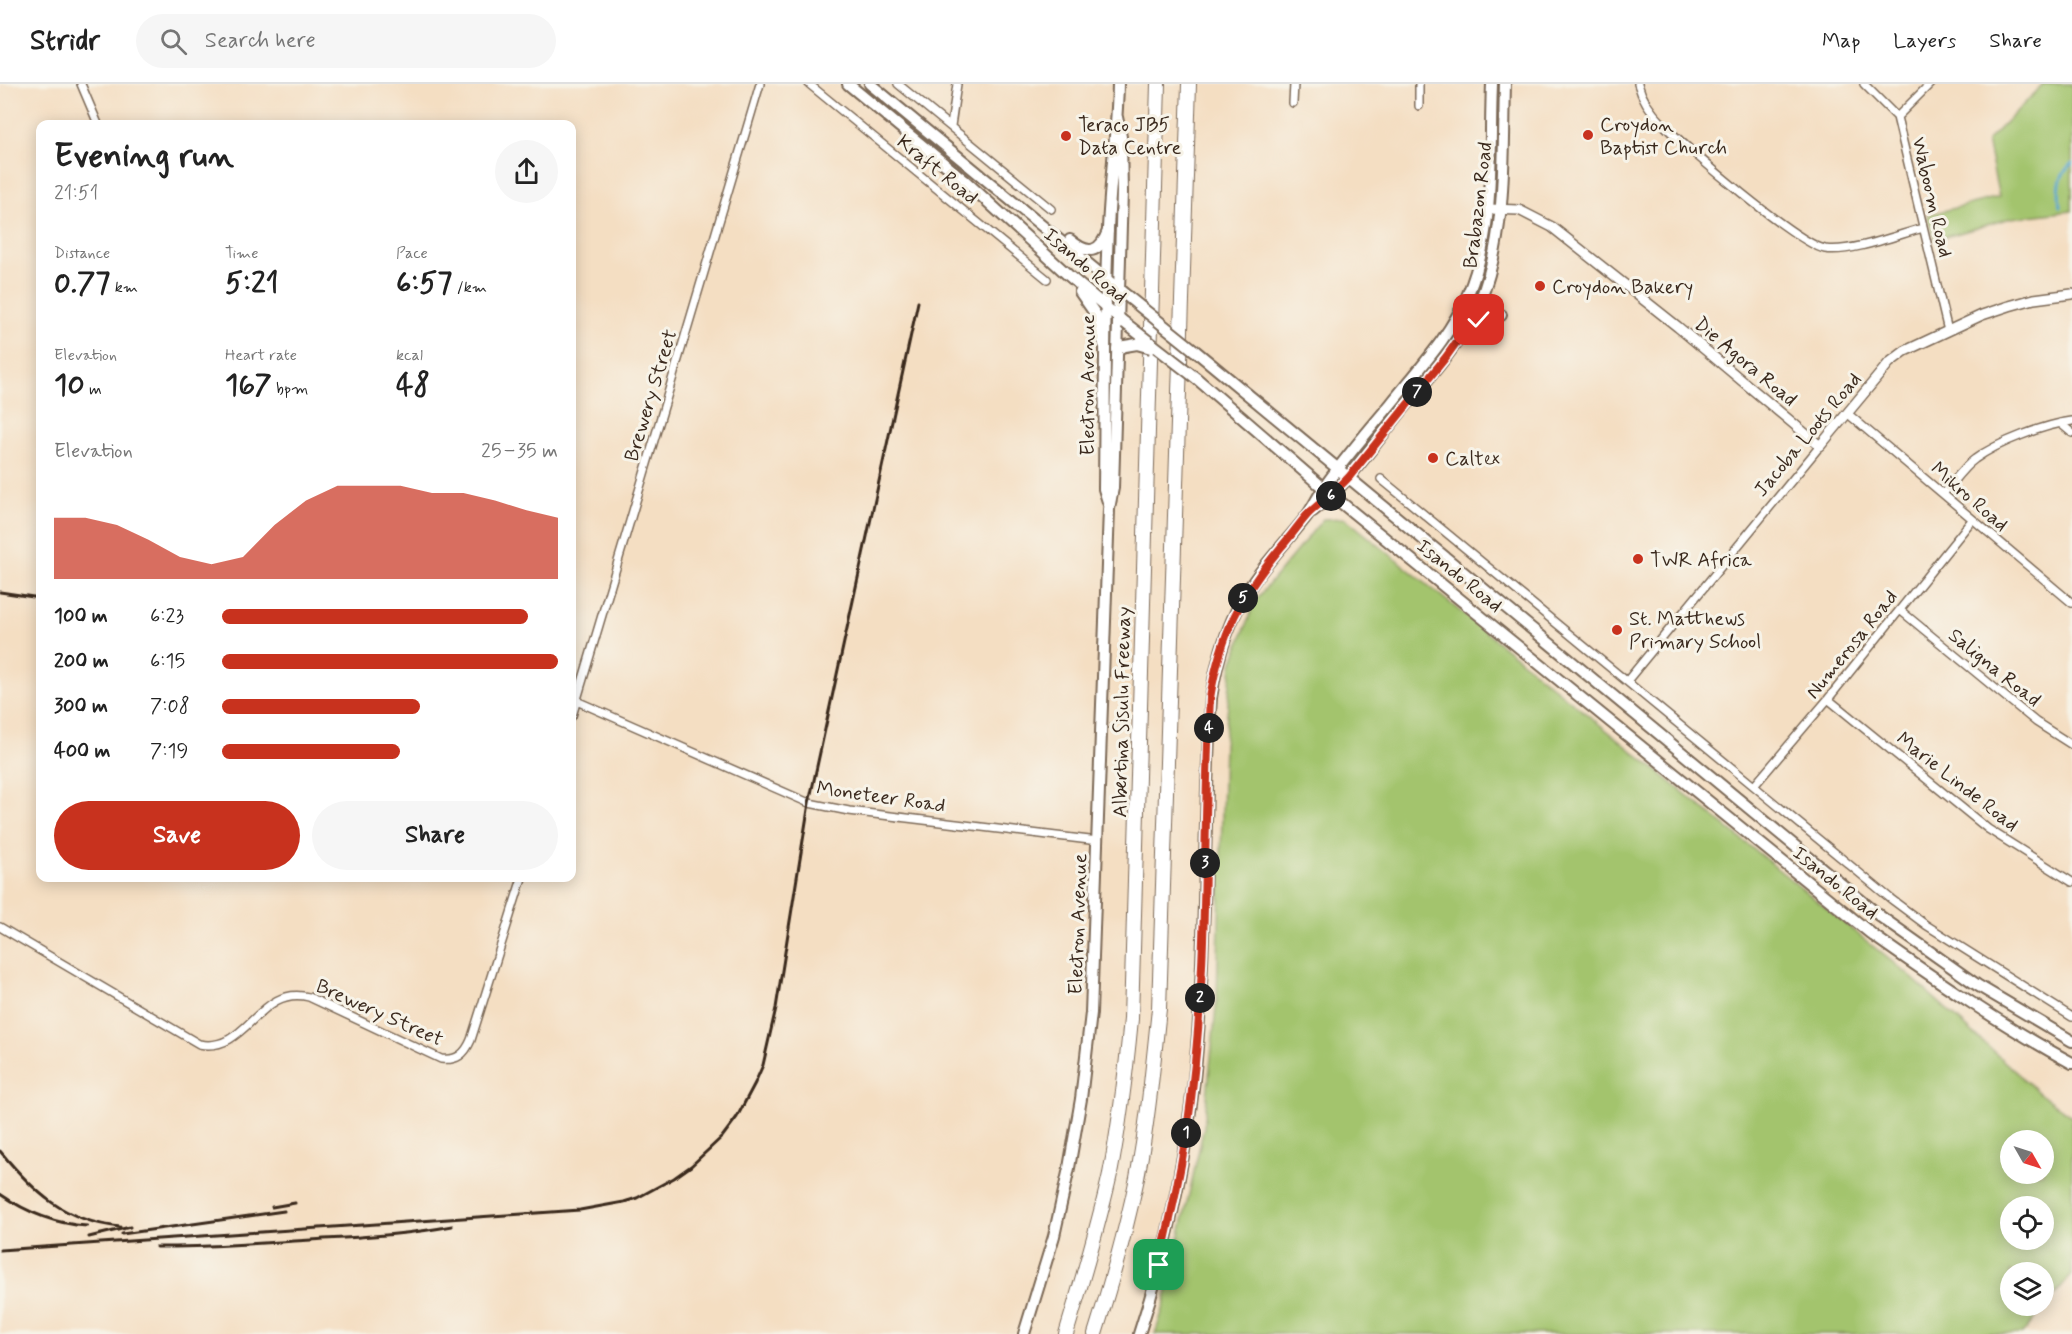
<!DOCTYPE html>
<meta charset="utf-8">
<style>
body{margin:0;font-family:Mynerve,sans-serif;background:#f6f6f6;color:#222;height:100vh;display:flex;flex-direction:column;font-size:22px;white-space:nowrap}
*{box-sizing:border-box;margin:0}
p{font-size:20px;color:#767676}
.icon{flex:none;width:33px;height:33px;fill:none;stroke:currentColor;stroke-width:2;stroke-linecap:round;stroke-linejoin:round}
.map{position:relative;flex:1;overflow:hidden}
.panel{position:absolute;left:36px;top:36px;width:540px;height:762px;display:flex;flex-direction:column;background:#fff;border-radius:12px;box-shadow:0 3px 15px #0003}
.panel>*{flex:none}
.needle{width:39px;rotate:129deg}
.controls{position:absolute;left:2000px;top:1046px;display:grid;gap:12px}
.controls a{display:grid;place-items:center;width:54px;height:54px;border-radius:50%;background:#fff;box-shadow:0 3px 15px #0003;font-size:30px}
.pin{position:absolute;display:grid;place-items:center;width:51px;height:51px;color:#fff;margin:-26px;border-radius:12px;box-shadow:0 3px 9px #0006}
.km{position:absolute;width:30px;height:30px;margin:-15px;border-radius:50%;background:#222;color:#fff;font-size:16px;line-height:30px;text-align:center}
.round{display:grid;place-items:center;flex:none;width:63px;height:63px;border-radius:32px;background:#f6f6f6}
.head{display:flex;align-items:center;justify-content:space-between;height:102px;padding:0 18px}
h1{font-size:33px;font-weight:700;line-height:45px}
.metrics{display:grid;grid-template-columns:repeat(3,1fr);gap:9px;height:102px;padding:6px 18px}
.metrics div{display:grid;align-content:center}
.metrics b{font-size:30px;font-weight:700}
.metrics small{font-size:16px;font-weight:400}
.metrics p{font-size:16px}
.chart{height:168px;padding:12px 18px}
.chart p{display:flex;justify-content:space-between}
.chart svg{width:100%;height:108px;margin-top:6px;fill:#c8321e;opacity:.7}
.primary-button{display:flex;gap:12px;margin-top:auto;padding:12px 18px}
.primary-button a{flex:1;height:69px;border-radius:36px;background:#c8321e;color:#fff;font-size:24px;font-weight:700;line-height:69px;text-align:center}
.primary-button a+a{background:#f6f6f6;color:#222}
ul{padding:0 18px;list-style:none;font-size:20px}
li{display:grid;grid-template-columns:96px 72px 1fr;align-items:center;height:45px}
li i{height:15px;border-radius:8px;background:#c8321e}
header{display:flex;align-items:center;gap:36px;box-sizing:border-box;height:84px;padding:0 30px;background:#fff;border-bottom:2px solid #e0e0e0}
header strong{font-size:28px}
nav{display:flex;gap:33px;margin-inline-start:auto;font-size:21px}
.search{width:420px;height:54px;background:#f6f6f6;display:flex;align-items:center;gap:15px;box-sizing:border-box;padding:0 21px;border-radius:33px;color:#767676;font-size:22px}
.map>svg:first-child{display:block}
.green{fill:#a3c46d;stroke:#6f7746;stroke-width:1.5;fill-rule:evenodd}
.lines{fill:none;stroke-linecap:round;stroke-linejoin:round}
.stream{stroke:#52a4cd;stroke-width:3}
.minor-casing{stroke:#7c6957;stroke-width:10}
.tertiary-casing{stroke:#7c6957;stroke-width:12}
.secondary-casing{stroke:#7c6957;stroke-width:14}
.primary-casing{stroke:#7c6957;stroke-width:14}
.motorway-casing{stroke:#7c6957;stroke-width:16}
.minor{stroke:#fff;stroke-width:7}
.tertiary{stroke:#fff;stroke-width:9}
.secondary{stroke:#fff;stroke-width:10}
.primary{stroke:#fff;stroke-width:10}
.motorway{stroke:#fff;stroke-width:14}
.rail{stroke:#3b2a1e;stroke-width:3}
.primary-bridge-casing{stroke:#7c6957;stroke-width:14;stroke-linecap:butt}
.primary-bridge{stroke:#fff;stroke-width:10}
.route-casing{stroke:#fff;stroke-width:12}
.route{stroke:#c8321e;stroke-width:8}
.poi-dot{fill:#c8321e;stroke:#f7f3e8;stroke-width:2}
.labels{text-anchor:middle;stroke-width:6;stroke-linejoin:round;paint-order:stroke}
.poi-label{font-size:20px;fill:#3b2a1e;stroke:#f7f3e8;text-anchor:start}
.street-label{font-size:20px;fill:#3b2a1e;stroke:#f7f3e8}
</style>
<header>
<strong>Stridr</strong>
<div class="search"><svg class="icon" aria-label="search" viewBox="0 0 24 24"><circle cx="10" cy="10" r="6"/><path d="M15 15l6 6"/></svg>Search here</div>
<nav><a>Map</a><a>Layers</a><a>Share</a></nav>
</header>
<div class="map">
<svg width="2072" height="1250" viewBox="0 0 2072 1250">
<rect width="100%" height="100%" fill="#f7f3e8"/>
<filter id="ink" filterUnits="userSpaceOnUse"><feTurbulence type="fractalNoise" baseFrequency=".0167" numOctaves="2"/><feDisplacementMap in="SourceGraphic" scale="12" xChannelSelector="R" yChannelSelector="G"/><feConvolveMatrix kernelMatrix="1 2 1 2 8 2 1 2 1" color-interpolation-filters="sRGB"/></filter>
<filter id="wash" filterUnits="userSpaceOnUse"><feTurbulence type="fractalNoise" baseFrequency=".008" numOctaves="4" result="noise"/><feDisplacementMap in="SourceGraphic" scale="24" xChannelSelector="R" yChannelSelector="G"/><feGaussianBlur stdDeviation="1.35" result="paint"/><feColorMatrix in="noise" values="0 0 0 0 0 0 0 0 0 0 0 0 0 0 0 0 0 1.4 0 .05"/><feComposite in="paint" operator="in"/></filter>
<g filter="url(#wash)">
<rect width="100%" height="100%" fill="#f4dec2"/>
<path class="green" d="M 2044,0 L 2072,0 L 2072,127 L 2011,134 L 1935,156 L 1927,131 L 1999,113 L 1987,57 Z
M 1345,434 L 1911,893 L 2039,1009 L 2072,1033 L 2072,1191 L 2022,1250 L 1155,1250 L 1164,1222 L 1204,1043 L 1217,913 L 1224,660 L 1232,580 L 1255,517 L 1323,435 ZM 2010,1056 L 2043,1056 L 2043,1089 L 2010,1089 ZM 2010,1122 L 2043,1122 L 2043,1155 L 2010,1155 ZM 2010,1188 L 2043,1188 L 2043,1221 L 2010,1221 Z"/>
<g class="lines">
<path class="stream" d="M 2060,123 C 2058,105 2058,92 2072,79"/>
</g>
</g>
<g filter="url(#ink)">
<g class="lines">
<defs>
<path id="minor" d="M 81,0 L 98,40
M 809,0 L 1047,195
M 898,0 L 1051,125
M 1638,0 C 1642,15 1651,28 1662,39 C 1684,63 1798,160 1825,165 C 1851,169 1897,151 1923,144
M 1864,0 L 1897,33 L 1948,247
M 1293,19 L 1294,0
M 1419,22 L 1419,0
M 1897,33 L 1930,0
M 951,42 L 957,0
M 1847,329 L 2072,519
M 2060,339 L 2072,349
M 1381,395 L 1891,815 L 1926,841 L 2072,933
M 1943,410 C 1953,399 1962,384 1975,375 C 1998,358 2044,341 2072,337
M 1900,526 L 2036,638 L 2072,661
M 1627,597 L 1820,362
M 572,615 L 809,719 L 849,727 L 1098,757
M 1828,615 L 1988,745 L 2072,798
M 572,632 L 760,0
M 1754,702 L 1828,615 L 1972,436
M 0,843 L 199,960 C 248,970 258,900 309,913 L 441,975 C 457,977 465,970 471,956 L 522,794"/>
<path id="tertiary" d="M 1489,125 L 1519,126 L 1552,143 L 1678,243 L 1820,362 L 1889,279 L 1905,267 L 1982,231 L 2009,222 L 2034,215 L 2072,210"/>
<path id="secondary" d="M 1468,242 L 1479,236 L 1501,231
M 1109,421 L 1104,405 C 1105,318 1104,232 1108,145 C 1110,97 1117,48 1118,0
M 1313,427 L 1332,411 L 1349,393 C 1368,370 1385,347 1403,325 C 1431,291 1462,258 1480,217 C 1507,150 1503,71 1505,0
M 1024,1250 L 1054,1152 L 1069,1084 L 1081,1015 L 1091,929 L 1109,425 L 1113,404 L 1122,108 L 1121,53 L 1117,33
M 1139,1250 C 1166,1168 1184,1082 1194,996 C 1207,870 1203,741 1211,614 C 1217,573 1228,535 1252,500 C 1268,476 1288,456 1306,433 C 1313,424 1318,412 1325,402 C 1345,374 1368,347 1390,321 C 1418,286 1451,252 1468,210 C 1496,143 1489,71 1492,0"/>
<path id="primary" d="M 848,0 L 964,96 L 1068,191 L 1125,239
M 870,0 L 1127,212
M 1070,156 C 1088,171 1099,170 1108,147
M 1080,208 L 1096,231 L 1104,261
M 1117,265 L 1125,262
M 1194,266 L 1881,833 L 1977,901 L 2072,957
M 1196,294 L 1328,408 L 1874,852 C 1938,897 2003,942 2072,979"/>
<path id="motorway" d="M 1066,1250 C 1082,1197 1098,1144 1110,1090 C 1120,1039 1126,987 1131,935 L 1158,0
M 1095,1250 C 1111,1199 1126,1147 1137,1094 C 1148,1038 1153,981 1159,925 L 1189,0"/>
</defs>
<use href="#minor" class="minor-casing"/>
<use href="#tertiary" class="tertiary-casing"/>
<use href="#secondary" class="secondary-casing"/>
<use href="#primary" class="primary-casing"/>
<use href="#motorway" class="motorway-casing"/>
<use href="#minor" class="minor"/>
<use href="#tertiary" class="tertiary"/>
<use href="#secondary" class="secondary"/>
<use href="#primary" class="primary"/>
<use href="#motorway" class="motorway"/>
<path class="rail" d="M 0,508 L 40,514
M 0,1067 C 34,1108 63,1137 120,1143
M 0,1110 C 26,1128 55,1140 87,1142
M 272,1123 L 295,1119
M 122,1150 L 284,1127
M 89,1153 L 130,1143
M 156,1163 C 208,1164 259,1159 311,1156 C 358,1153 406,1151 452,1142
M 0,1166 L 580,1126 L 624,1118 L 637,1114 L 674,1094 L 691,1082 L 722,1053 L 737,1033 L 755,999 L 763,981 L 776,924 L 809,719 L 918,218"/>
<defs>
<path id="primary-bridge" d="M 1127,212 L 1194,266
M 1125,239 L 1196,294
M 1125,262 L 1137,260 L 1151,264"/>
</defs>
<use href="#primary-bridge" class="primary-bridge-casing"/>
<use href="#primary-bridge" class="primary-bridge"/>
</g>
</g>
<g class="lines" filter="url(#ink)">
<defs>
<path id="route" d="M 1159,1181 C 1174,1121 1187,1060 1193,997 C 1208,870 1203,742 1210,614 C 1221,549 1240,512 1282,462 C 1291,452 1299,440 1308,430 C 1322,417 1336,407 1349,393 L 1446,273 L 1465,246 L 1479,236"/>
</defs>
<use href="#route" class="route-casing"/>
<use href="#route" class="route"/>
</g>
<g class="poi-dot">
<circle cx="1588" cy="51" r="6"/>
<circle cx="1066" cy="52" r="6"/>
<circle cx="1540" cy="202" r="6"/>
<circle cx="1433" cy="374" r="6"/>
<circle cx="1638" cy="475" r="6"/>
<circle cx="1617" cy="546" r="6"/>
</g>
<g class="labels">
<g class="poi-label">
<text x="1078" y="47">Teraco JB5<tspan x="1078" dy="23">Data Centre</tspan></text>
<text x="1600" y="47">Croydon<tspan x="1600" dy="23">Baptist Church</tspan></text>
<text x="1552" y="209">Croydon Bakery</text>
<text x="1445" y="381">Caltex</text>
<text x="1650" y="482">TWR Africa</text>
<text x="1629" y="541">St. Matthews<tspan x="1629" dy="23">Primary School</tspan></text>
</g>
<g class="street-label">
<text transform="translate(938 85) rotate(39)" y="7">Kraft Road</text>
<text transform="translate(1933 113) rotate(77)" y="7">Waboom Road</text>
<text transform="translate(1477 121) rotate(-83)" y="7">Brabazon Road</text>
<text transform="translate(1086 181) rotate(41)" y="7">Isando Road</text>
<text transform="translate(1746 277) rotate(40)" y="7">Die Agora Road</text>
<text transform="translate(1087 301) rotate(-90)" y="7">Electron Avenue</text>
<text transform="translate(650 311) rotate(-73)" y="7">Brewery Street</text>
<text transform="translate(1807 350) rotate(-50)" y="7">Jacoba Loots Road</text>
<text transform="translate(1970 412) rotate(41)" y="7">Mikro Road</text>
<text transform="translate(1460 491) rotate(39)" y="7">Isando Road</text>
<text transform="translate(1851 560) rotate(-51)" y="7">Numerosa Road</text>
<text transform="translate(1995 583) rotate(39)" y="7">Saligna Road</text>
<text transform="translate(1121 628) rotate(-89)" y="7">Albertina Sisulu Freeway</text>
<text transform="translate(1958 697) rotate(38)" y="7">Marie Linde Road</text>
<text transform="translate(881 712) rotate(8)" y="7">Moneteer Road</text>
<text transform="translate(1836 798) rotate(39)" y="7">Isando Road</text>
<text transform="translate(1077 840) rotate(-88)" y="7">Electron Avenue</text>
<text transform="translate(380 928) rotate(24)" y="7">Brewery Street</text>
</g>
</g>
</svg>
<div class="controls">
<a><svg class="needle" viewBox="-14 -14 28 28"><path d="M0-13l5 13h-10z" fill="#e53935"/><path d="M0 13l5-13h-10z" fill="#767676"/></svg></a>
<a><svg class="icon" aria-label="locate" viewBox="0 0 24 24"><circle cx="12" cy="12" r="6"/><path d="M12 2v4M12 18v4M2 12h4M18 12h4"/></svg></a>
<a><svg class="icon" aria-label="layers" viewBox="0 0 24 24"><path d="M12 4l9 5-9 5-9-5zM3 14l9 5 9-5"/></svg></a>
</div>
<div class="pin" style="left:1159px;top:1181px;background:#1e9e55"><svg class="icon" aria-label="arrive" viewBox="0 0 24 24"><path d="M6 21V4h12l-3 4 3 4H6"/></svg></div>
<div class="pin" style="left:1479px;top:236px;background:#d93025"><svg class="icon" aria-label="check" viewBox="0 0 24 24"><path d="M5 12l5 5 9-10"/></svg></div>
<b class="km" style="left:1186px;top:1049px">1</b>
<b class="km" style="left:1200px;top:914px">2</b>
<b class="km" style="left:1205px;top:779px">3</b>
<b class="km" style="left:1209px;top:644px">4</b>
<b class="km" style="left:1243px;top:514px">5</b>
<b class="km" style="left:1331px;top:412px">6</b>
<b class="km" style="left:1417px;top:308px">7</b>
<section class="panel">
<div class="head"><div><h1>Evening run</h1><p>21:51</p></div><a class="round"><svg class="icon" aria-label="share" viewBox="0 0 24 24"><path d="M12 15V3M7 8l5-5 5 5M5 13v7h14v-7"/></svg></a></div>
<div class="metrics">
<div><p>Distance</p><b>0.77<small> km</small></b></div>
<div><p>Time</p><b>5:21</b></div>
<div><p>Pace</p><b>6:57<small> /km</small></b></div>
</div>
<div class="metrics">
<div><p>Elevation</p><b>10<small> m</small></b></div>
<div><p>Heart rate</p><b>167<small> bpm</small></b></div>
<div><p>kcal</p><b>48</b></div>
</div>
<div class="chart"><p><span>Elevation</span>25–35 m</p>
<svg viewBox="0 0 160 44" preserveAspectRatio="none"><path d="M0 44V19L10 19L20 22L30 28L40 35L50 38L60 35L70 22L80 12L90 6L100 6L110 6L120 9L130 9L140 12L150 16L160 19V44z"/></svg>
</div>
<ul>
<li><b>100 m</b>6:23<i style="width:91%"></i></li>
<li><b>200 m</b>6:15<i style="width:100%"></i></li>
<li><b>300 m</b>7:08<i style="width:59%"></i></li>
<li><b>400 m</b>7:19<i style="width:53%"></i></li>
</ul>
<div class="primary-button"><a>Save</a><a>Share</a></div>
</section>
</div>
